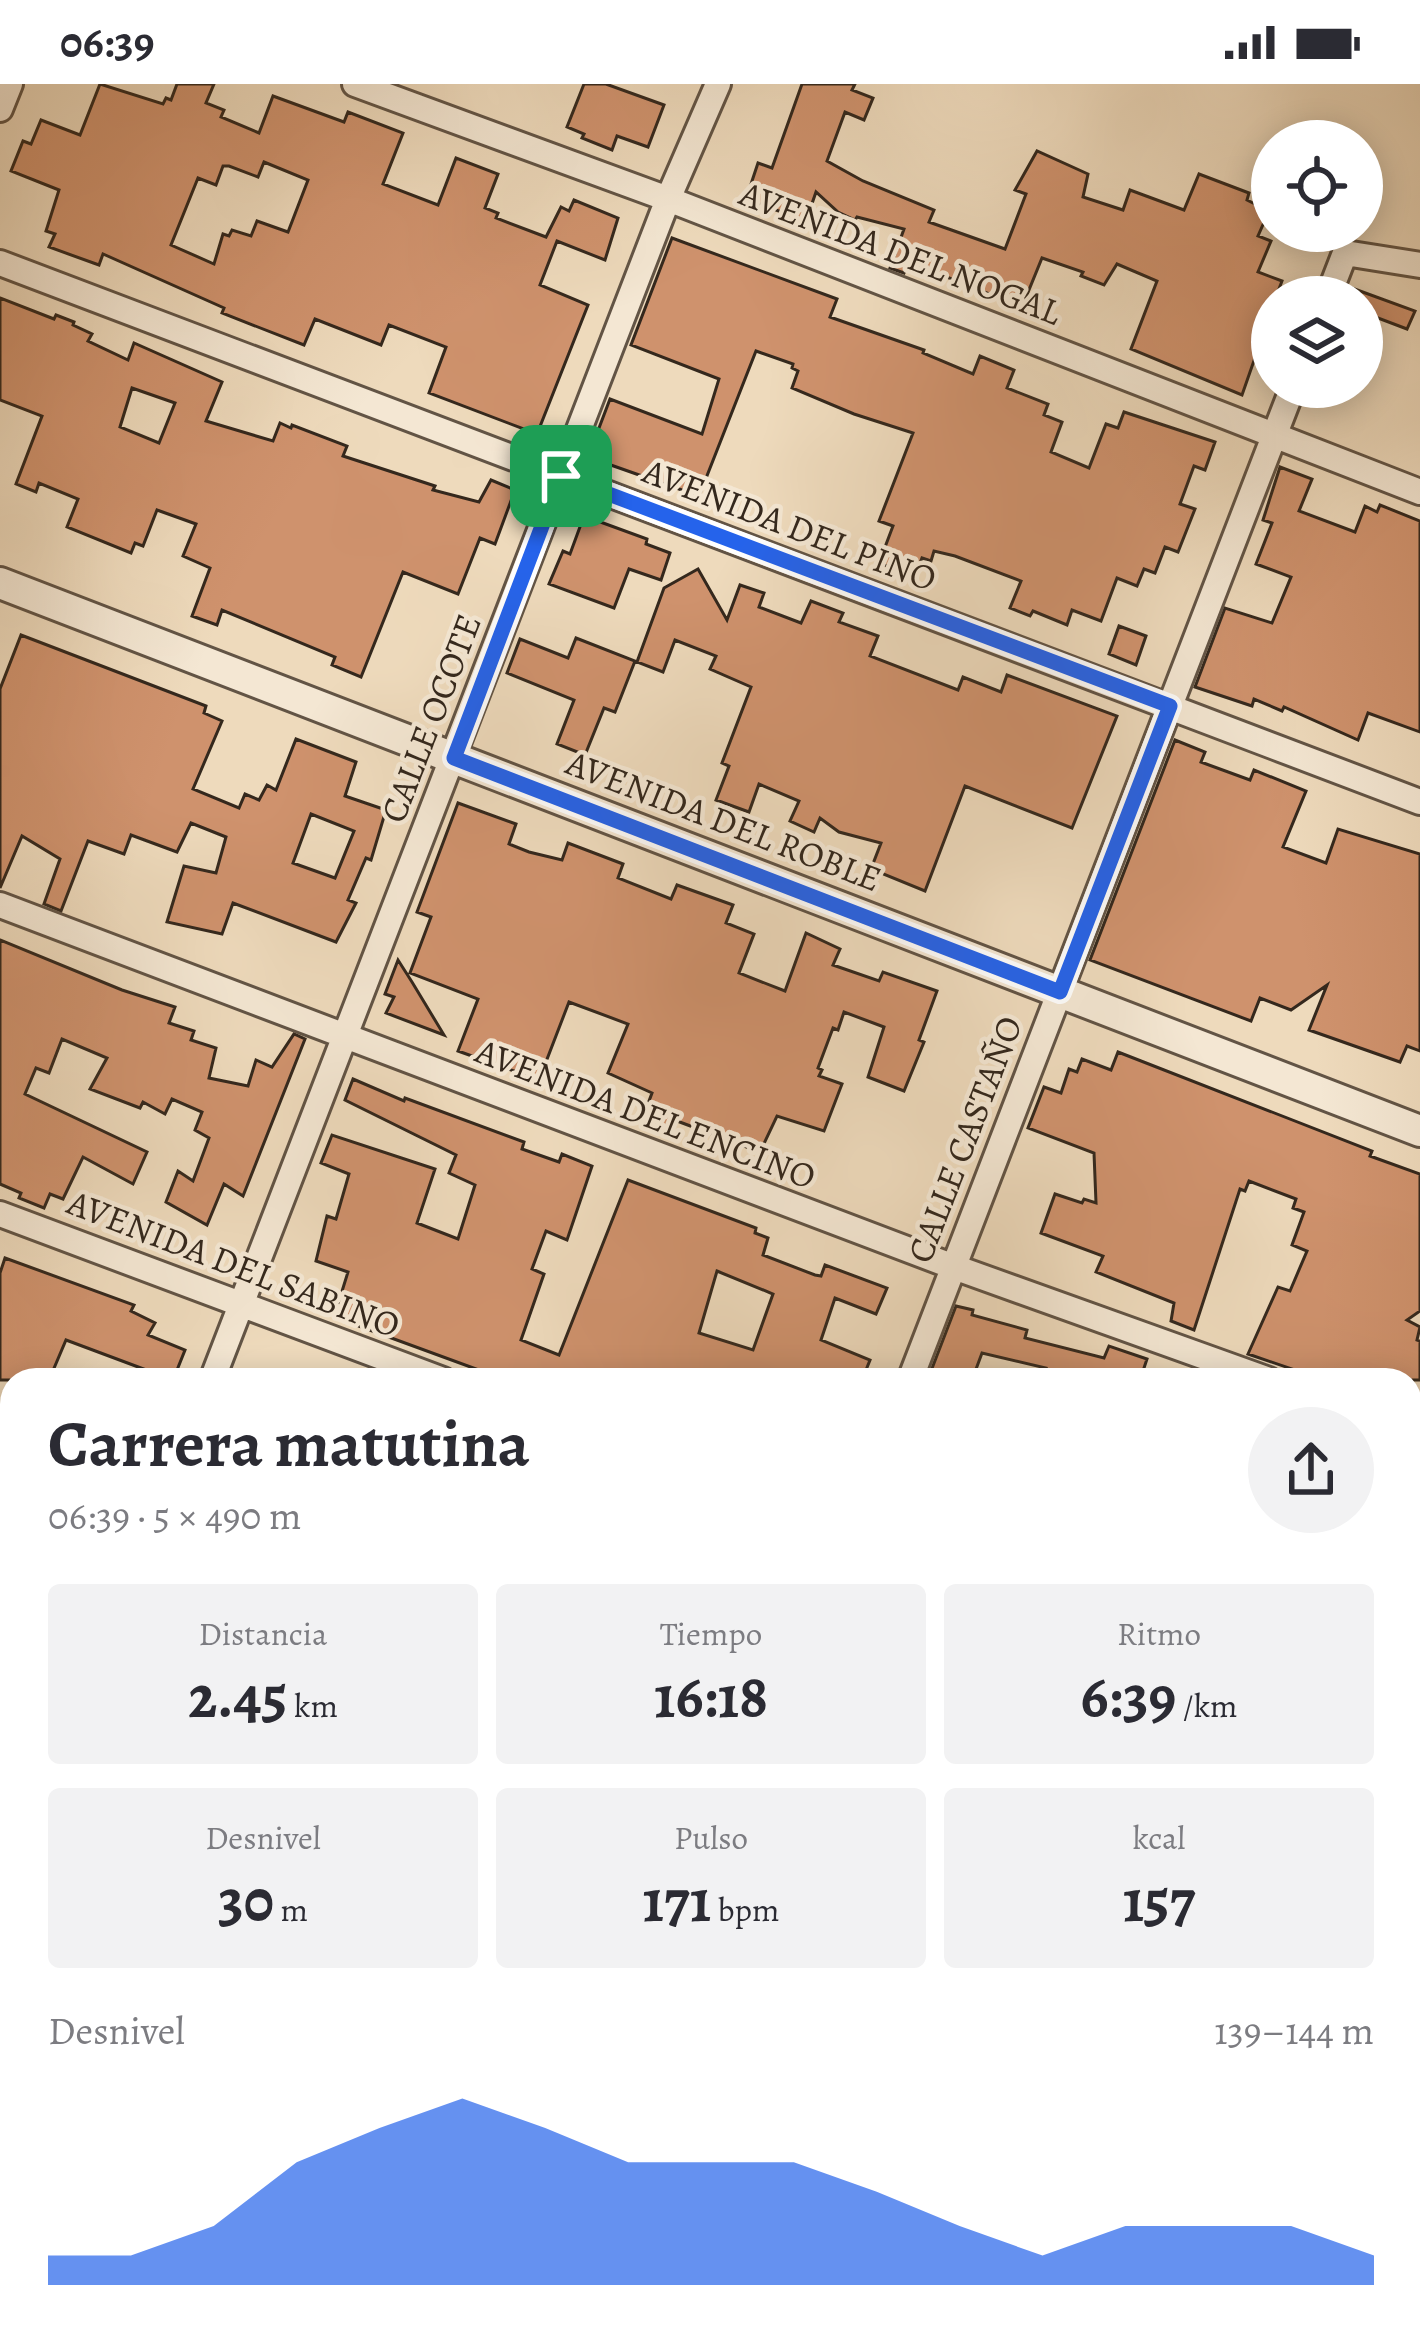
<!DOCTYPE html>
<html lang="es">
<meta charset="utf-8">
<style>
body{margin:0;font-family:Alegreya,serif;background:#f2f2f3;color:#2b2b33;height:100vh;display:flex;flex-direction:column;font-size:45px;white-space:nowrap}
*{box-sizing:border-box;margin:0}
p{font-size:39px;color:#7c7c81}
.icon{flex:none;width:66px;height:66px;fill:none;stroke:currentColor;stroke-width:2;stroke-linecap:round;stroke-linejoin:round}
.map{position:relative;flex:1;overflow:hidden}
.panel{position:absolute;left:0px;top:1284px;width:1422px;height:975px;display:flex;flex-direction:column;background:#fff;border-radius:36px 36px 0 0;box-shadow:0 6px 30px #0003}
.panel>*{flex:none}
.buttons{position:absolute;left:1251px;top:36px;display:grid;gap:24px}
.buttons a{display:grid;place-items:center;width:132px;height:132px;border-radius:50%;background:#fff;box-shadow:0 6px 30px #0003;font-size:60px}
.pin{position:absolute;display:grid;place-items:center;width:102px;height:102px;color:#fff;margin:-51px;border-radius:24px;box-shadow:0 6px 18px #0006}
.round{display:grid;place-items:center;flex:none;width:126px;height:126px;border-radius:63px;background:#f2f2f3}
.head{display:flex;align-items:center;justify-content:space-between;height:204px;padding:0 48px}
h1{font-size:66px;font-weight:600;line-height:90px}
.stats{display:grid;grid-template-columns:repeat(3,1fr);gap:18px;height:204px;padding:12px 48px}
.stats div{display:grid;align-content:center;border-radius:12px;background:#f2f2f3;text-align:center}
.stats b{font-size:60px;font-weight:600}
.stats small{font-size:33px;font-weight:400}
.stats p{font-size:33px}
.chart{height:336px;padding:24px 48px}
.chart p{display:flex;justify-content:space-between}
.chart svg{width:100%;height:216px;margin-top:12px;fill:#2563eb;opacity:.7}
.status{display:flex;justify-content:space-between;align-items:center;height:84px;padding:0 60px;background:#fff;direction:ltr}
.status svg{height:33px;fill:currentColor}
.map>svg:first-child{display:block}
.building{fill:#cf926d;stroke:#34281d;stroke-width:3;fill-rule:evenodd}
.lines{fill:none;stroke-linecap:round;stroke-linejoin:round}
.minor-casing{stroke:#625445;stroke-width:30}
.tertiary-casing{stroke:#625445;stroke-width:36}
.secondary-casing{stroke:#34281d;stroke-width:42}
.minor{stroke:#f4e7d3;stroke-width:24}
.tertiary{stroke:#f4e7d3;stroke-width:30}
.secondary{stroke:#f4e7d3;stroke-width:36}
.route-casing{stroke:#fff;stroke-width:24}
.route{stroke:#2563eb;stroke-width:15}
.labels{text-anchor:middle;stroke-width:9;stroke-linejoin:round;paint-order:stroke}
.street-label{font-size:36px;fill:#34281d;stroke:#f4e7d3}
</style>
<div class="status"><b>06:39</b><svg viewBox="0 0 49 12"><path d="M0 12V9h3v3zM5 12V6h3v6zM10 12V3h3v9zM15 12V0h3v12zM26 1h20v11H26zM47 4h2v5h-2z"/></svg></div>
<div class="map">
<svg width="1420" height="2257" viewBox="0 0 1420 2257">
<rect width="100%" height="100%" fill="#eedabc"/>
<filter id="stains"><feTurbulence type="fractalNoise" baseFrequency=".00167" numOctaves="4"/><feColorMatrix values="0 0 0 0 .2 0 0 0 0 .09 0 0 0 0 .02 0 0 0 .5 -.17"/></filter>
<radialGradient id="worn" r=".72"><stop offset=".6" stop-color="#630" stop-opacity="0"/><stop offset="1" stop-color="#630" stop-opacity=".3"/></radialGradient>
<path class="building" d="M 100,0 L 163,20 L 166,14 L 171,16 L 177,0 L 214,0 L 206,19 L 224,26 L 221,33 L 259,49 L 273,12 L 344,38 L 348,28 L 403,49 L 383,100 L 438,121 L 456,74 L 498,90 L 485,124 L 498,129 L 496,134 L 546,153 L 561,123 L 569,127 L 574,116 L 618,134 L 605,176 L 557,157 L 540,201 L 588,221 L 537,350 L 429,309 L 446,263 L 389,241 L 381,261 L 315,235 L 304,261 L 222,229 L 224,224 L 103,170 L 99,181 L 49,163 L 55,150 L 46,147 L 59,106 L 11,87 L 23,57 L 31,60 L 41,36 L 80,51 ZM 264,78 L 308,96 L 288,148 L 257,137 L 251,152 L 232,146 L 229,152 L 223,150 L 214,180 L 171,161 L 198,94 L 216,101 L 223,82 L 229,82 L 258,93 Z
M 584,0 L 606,0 L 664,21 L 648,63 L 617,52 L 612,66 L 582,54 L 584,50 L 567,43 Z
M 802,0 L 855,0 L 852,6 L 873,14 L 864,36 L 845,28 L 827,77 L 863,97 L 934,126 L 929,138 L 1005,165 L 1026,110 L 1015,106 L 1037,67 L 1088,90 L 1083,113 L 1123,126 L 1130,106 L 1184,126 L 1199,90 L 1249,109 L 1247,116 L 1269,127 L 1258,152 L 1271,157 L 1258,188 L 1282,197 L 1276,213 L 1272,213 L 1272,225 L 1242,311 L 1131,265 L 1157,197 L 1117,180 L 1104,201 L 1081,192 L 1083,188 L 1042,174 L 1022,223 L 909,178 L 904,189 L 890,184 L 904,145 L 857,133 L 855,136 L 838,128 L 816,108 L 806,137 L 746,115 L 758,79 L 772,84 Z
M 672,154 L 837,215 L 830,233 L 924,266 L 923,269 L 973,290 L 980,272 L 1014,286 L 1007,304 L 1048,320 L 1044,331 L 1062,338 L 1051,368 L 1089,384 L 1106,340 L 1118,344 L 1124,328 L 1215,358 L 1205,386 L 1194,382 L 1180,420 L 1195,425 L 1178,468 L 1165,463 L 1155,489 L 1144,485 L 1137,502 L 1117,494 L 1101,537 L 1072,526 L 1067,541 L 1033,527 L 1030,532 L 1010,524 L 1021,497 L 955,472 L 934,467 L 931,477 L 922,474 L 915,493 L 879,479 L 893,442 L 879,437 L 913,349 L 854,330 L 792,304 L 798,287 L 792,284 L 793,280 L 756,267 L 699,412 L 588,373 L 610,315 L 702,350 L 719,295 L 631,261 Z
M 1349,203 L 1415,227 L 1407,245 L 1362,228 L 1362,213 L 1346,213 Z
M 0,214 L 54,235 L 56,231 L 74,238 L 73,241 L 92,250 L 88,257 L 128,276 L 134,259 L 222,298 L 206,337 L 273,357 L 280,339 L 291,344 L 292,341 L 347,362 L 343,372 L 435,402 L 433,406 L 479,418 L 491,396 L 515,406 L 495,460 L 480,454 L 458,510 L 403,488 L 361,593 L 332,581 L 335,573 L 222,526 L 217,541 L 192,532 L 210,484 L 183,472 L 196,440 L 157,426 L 143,462 L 135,459 L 131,469 L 67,443 L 78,415 L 39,399 L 36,408 L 16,400 L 42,332 L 0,316 ZM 132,304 L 175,319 L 159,359 L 120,343 Z
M 1280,383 L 1312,395 L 1299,427 L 1355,448 L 1365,422 L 1377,428 L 1380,421 L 1420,437 L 1420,648 L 1368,629 L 1358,656 L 1284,623 L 1282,627 L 1254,615 L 1252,622 L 1195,603 L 1225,524 L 1272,539 L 1291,493 L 1256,480 L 1272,439 L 1263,436 Z
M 584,432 L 647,455 L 646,460 L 670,469 L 661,496 L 629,485 L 614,524 L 549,500 L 563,467 L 570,470 Z
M 698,485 L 727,536 L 740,501 L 764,509 L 759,523 L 801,539 L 811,517 L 843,529 L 839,538 L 878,552 L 870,572 L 958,606 L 963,593 L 1001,608 L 1007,591 L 1117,632 L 1072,744 L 965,702 L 925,807 L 871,785 L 881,759 L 839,748 L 820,734 L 814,748 L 790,737 L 799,717 L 759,700 L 749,728 L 716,716 L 729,682 L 722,679 L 751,603 L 710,585 L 716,572 L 675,556 L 663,588 L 637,578 L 664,504 Z
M 1119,542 L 1146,552 L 1136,581 L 1109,570 Z
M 21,551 L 206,622 L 204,629 L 222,637 L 193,705 L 239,724 L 245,710 L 259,716 L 267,701 L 276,706 L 296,655 L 356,678 L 345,712 L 386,726 L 371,776 L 366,774 L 348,816 L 356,819 L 336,858 L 233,819 L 222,850 L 167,838 L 184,782 L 216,789 L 226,753 L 191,739 L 177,768 L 131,751 L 124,770 L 88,757 L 61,827 L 44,820 L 60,775 L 22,752 L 0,804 L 0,605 ZM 311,730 L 354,747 L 335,794 L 293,779 Z
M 576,554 L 635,577 L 615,628 L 604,624 L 585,671 L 557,660 L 574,616 L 507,589 L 520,555 L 568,574 Z
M 1175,656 L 1205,668 L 1201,678 L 1250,696 L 1254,686 L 1306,707 L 1283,763 L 1326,779 L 1338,745 L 1420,770 L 1420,967 L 1407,962 L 1400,978 L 1309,946 L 1327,901 L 1291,926 L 1260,914 L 1251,937 L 1090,876 Z
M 458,719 L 516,740 L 509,760 L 529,768 L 562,776 L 568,759 L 623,780 L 618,794 L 671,815 L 677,801 L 733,821 L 726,839 L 754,850 L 739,889 L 785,907 L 806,849 L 840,865 L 833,881 L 879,897 L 883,888 L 937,907 L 919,956 L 924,958 L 904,1007 L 868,993 L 884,943 L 844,928 L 838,946 L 833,944 L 818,984 L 822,986 L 819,992 L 842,1000 L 824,1047 L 777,1032 L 760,1068 L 677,1037 L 672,1048 L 642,1036 L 652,1009 L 608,989 L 628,940 L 569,918 L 539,996 L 458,967 L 478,915 L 410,889 L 431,833 L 417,828 Z
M 0,856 L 122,906 L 175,923 L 169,939 L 194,947 L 191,956 L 216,964 L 209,994 L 248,1002 L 256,976 L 272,983 L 294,950 L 305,955 L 243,1112 L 224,1100 L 207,1141 L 166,1118 L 178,1087 L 193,1097 L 209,1054 L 195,1046 L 202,1028 L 172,1015 L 165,1030 L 143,1018 L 140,1024 L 90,1005 L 107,974 L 62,955 L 49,989 L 36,984 L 25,1010 L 147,1068 L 133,1100 L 83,1073 L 63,1115 L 50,1110 L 44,1124 L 19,1114 L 21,1109 L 0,1100 Z
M 398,876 L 412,898 L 444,951 L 386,929 L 394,913 L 385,910 Z
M 1118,968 L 1372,1067 L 1370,1072 L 1420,1090 L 1420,1227 L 1407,1236 L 1420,1243 L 1417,1256 L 1420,1257 L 1420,1296 L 1324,1296 L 1248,1270 L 1278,1203 L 1290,1207 L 1307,1167 L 1292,1161 L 1304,1128 L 1293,1124 L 1296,1115 L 1249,1097 L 1245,1107 L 1240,1105 L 1194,1246 L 1171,1237 L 1174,1219 L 1096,1188 L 1103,1172 L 1041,1149 L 1055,1110 L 1082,1119 L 1084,1115 L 1096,1119 L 1094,1069 L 1028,1044 L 1044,1003 L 1061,1009 L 1069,985 L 1077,988 L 1082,975 L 1111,986 Z
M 353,995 L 404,1017 L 405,1014 L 524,1058 L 522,1065 L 559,1078 L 562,1070 L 592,1082 L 567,1156 L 546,1147 L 532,1185 L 544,1190 L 521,1256 L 559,1271 L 628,1096 L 756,1144 L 755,1149 L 768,1154 L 763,1171 L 815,1191 L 821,1192 L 825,1181 L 887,1204 L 876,1230 L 835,1214 L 821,1256 L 870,1276 L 862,1296 L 506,1296 L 334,1233 L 348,1188 L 316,1177 L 327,1132 L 336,1135 L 349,1090 L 321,1079 L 332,1051 L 435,1085 L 417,1139 L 458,1155 L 475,1101 L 449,1089 L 456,1071 L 345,1016 ZM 717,1187 L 773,1210 L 753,1266 L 699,1249 Z
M 5,1174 L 134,1221 L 131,1227 L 155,1239 L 148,1251 L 185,1266 L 173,1296 L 66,1256 L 49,1296 L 0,1296 L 0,1189 Z
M 956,1222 L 973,1226 L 972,1231 L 1027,1246 L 1025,1254 L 1104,1274 L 1109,1262 L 1147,1275 L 1143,1287 L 1158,1291 L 1157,1296 L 1042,1296 L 1046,1284 L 982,1269 L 972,1296 L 956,1296 L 931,1287 Z"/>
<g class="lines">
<defs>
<path id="minor" d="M 355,0 L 668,115 L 1420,408
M 0,25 L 10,0
M 0,179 L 1420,718
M 1328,213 L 1345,169 L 1420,181
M 0,821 L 954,1183 L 1269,1296
M 0,1130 L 443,1296
M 212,1296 L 668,115 L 718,0
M 910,1296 L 1293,303
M 1410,1346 L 1420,1350
M 1410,1492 L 1420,1495
M 0,1673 L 12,1679
M 1410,1688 L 1420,1692
M 1410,1761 L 1420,1735
M 0,2070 L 12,2074
M 467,2247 L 494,2257
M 1266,2247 L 1279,2257
M 39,2257 L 48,2247
M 422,2257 L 430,2247"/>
<path id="tertiary" d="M 0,499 L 1420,1047"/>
<path id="secondary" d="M 0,1446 L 12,1450
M 1410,1979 L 1420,1983"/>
</defs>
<use href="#minor" class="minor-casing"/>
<use href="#tertiary" class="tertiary-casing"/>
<use href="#secondary" class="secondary-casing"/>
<use href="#minor" class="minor"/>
<use href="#tertiary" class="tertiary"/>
<use href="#secondary" class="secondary"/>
</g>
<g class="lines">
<defs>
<path id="route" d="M 561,392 L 1170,622 L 1060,908 L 454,674 Z"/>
</defs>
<use href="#route" class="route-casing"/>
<use href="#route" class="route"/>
</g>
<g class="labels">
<g class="street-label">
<text transform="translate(901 168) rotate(21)" y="13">AVENIDA DEL NOGAL</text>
<text transform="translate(790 440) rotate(21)" y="13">AVENIDA DEL PINO</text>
<text transform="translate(430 634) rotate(-69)" y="13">CALLE OCOTE</text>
<text transform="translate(724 736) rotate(21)" y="13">AVENIDA DEL ROBLE</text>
<text transform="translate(646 1029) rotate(21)" y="13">AVENIDA DEL ENCINO</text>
<text transform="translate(964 1055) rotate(-69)" y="13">CALLE CASTAÑO</text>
<text transform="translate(234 1179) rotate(21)" y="13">AVENIDA DEL SABINO</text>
</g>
</g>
<rect width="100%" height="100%" filter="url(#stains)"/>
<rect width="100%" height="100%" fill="url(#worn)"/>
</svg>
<div class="buttons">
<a><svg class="icon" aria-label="locate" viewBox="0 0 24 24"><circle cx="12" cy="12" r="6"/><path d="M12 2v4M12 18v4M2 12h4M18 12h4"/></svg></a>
<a><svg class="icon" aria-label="layers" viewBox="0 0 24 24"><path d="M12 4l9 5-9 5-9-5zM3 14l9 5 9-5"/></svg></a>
</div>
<div class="pin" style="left:561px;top:392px;background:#1e9e55"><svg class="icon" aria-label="arrive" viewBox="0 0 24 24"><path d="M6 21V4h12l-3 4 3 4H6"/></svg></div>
<section class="panel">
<div class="head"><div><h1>Carrera matutina</h1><p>06:39 · 5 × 490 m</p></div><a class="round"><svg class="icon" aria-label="share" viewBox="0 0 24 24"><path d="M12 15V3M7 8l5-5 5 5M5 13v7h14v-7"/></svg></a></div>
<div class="stats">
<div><p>Distancia</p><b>2.45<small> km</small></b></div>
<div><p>Tiempo</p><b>16:18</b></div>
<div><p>Ritmo</p><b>6:39<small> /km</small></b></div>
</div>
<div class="stats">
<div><p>Desnivel</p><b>30<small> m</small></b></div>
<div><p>Pulso</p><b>171<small> bpm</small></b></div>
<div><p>kcal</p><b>157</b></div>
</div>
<div class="chart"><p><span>Desnivel</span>139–144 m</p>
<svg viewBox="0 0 160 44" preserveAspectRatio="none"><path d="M0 44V38L10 38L20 32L30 19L40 12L50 6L60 12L70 19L80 19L90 19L100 25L110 32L120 38L130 32L140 32L150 32L160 38V44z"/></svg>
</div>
</section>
</div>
